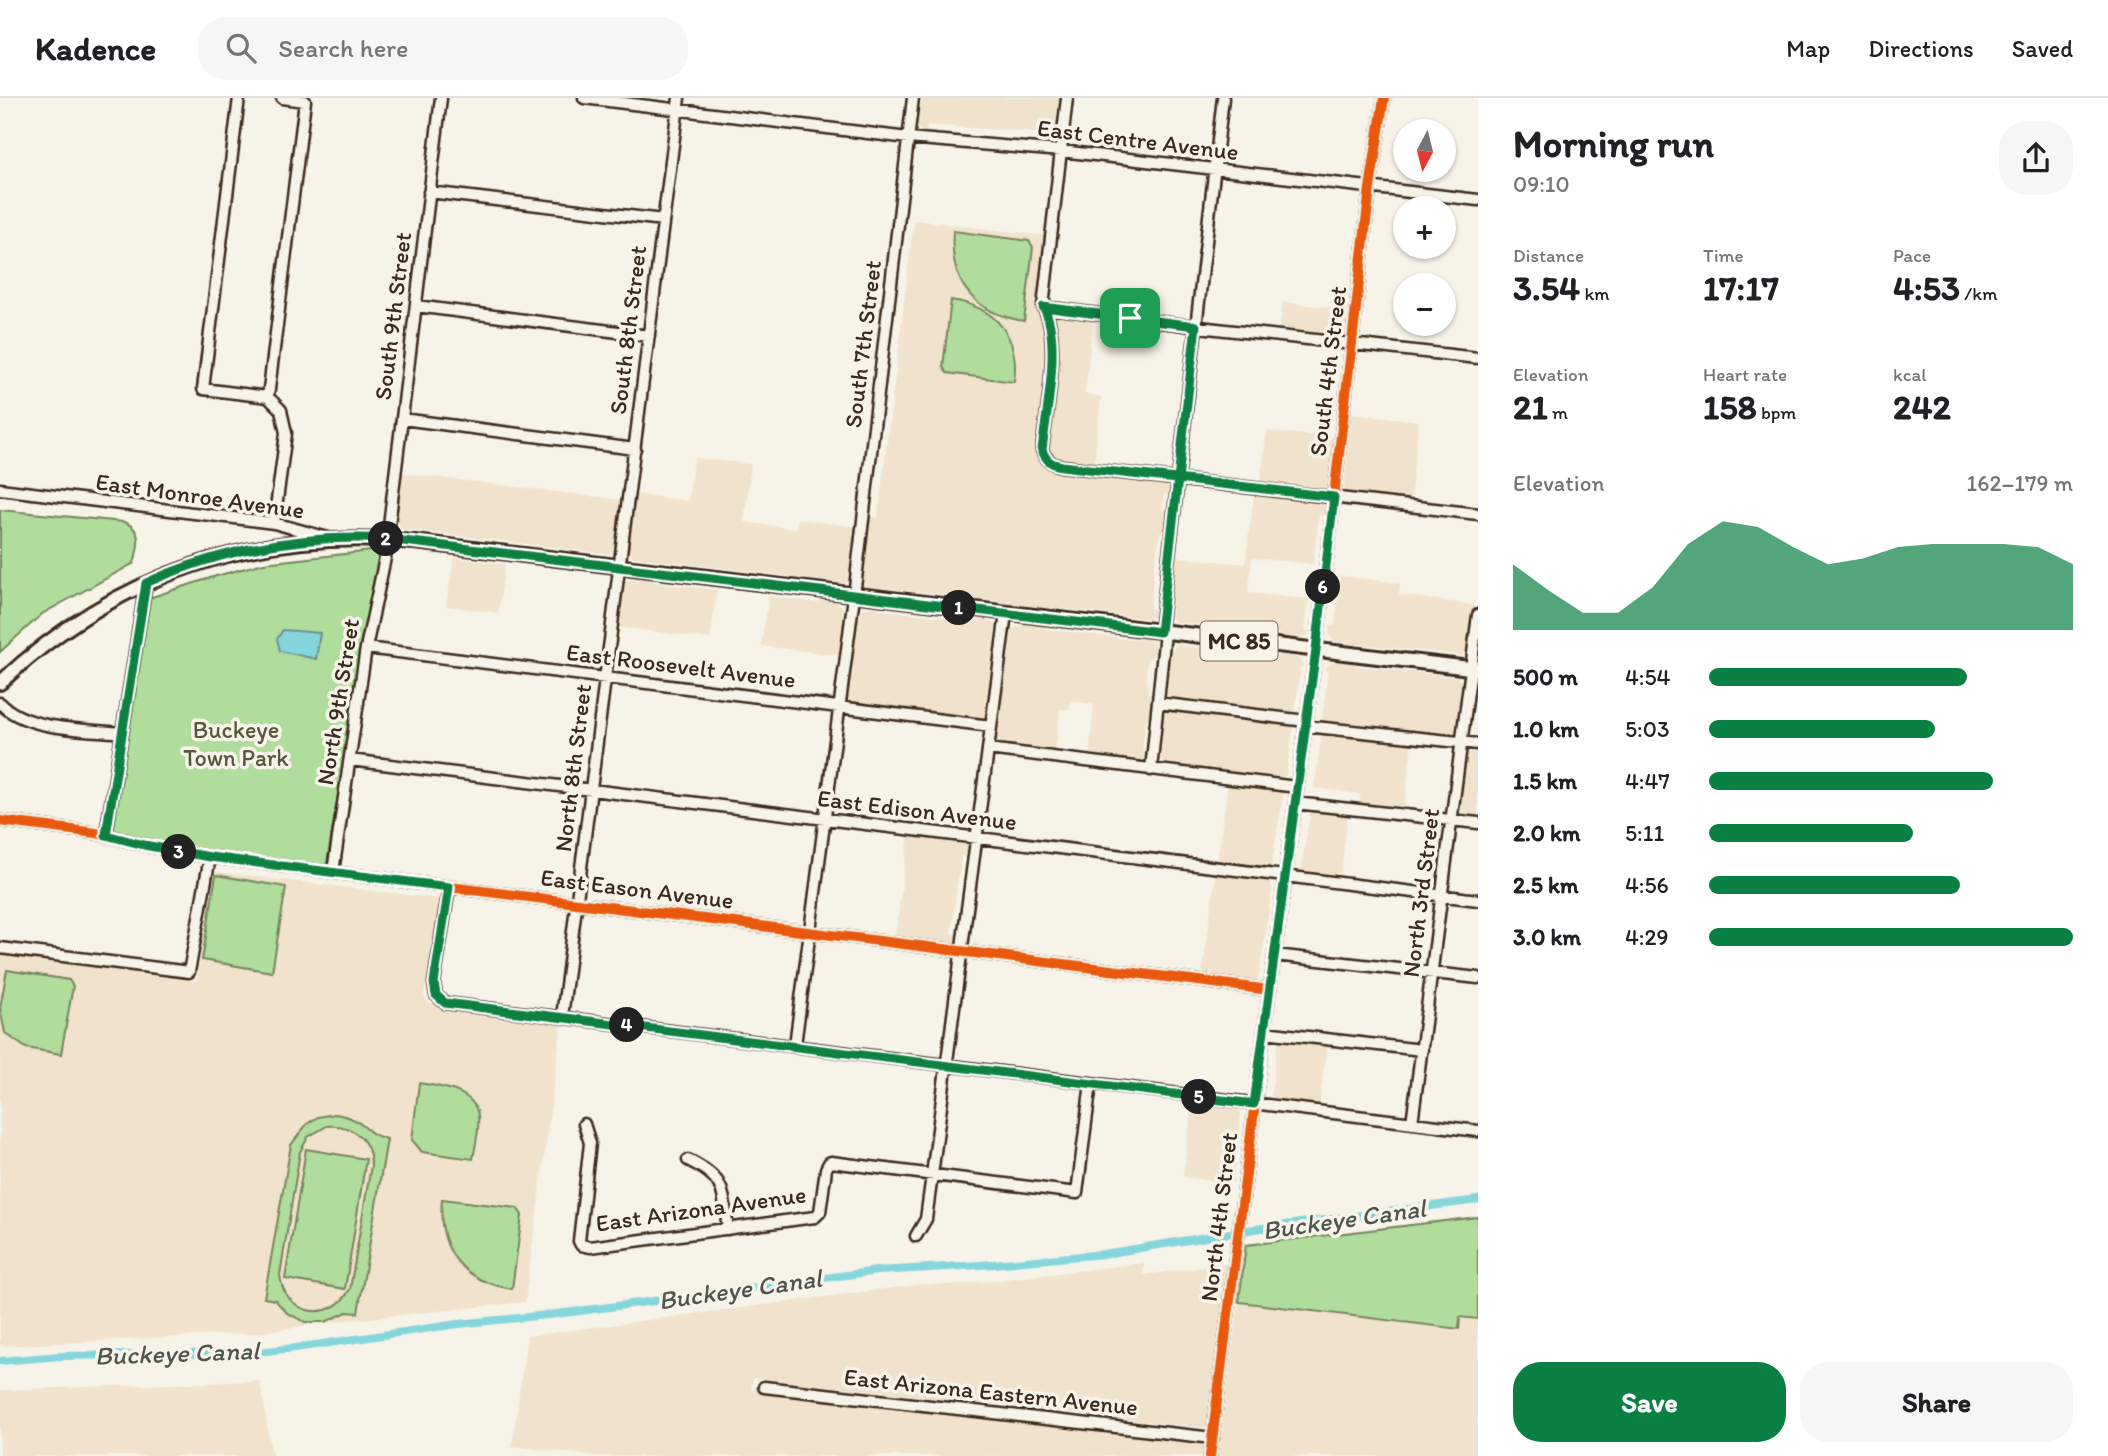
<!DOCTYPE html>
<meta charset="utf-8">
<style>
body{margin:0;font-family:Itim,sans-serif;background:#f6f6f6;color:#202124;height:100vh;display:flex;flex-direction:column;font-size:26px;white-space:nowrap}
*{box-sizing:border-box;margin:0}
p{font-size:23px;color:#757577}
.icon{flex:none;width:38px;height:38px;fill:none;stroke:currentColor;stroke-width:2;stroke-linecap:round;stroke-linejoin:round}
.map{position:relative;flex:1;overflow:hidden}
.details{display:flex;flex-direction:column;background:#fff;width:630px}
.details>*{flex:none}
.needle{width:46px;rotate:187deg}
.tools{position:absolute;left:1393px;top:21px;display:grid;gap:14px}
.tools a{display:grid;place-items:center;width:63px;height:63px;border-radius:50%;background:#fff;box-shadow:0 2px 5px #0004;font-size:35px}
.pin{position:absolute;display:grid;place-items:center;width:60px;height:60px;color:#fff;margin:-30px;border-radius:14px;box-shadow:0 4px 10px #0006}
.km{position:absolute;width:35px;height:35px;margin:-18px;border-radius:50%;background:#222;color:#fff;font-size:19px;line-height:35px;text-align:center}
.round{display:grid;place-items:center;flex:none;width:74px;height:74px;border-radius:28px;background:#f6f6f6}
.head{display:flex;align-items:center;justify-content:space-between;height:119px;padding:0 35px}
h1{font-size:38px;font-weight:800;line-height:52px}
.metrics{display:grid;grid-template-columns:repeat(3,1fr);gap:10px;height:119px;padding:7px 35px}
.metrics div{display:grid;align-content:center}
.metrics b{font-size:35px;font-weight:800}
.metrics small{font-size:19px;font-weight:400}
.metrics p{font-size:19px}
.chart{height:196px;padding:14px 35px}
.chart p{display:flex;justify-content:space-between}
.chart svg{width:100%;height:126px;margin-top:7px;fill:#0b8043;opacity:.7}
.action{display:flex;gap:14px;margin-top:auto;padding:14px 35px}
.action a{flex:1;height:80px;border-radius:28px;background:#0b8043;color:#fff;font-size:28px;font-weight:800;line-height:80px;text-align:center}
.action a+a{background:#f6f6f6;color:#202124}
ul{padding:0 35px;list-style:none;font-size:23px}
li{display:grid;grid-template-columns:112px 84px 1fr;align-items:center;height:52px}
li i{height:18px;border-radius:9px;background:#0b8043}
header{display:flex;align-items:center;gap:42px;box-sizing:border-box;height:98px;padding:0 35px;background:#fff;border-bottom:2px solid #e0e0e0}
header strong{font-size:33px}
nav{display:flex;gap:38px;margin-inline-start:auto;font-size:24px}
.search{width:490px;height:63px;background:#f6f6f6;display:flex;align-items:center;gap:18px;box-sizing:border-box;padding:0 24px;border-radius:28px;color:#757577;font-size:26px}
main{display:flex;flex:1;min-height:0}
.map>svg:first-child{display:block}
.built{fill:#f0e2cd}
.green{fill:#b0dd9c;stroke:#76845d;stroke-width:2;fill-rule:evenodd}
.water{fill:#85d6dc;stroke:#679190;stroke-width:2}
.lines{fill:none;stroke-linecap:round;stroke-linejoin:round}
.canal{stroke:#85d6dc;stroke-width:8}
.minor-casing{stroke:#3b2a1e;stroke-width:15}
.major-casing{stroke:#3b2a1e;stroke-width:18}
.minor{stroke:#f7f3e8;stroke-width:10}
.major{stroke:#f7f3e8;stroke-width:12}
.cycleway-casing{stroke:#f7f3e8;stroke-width:15}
.cycleway{stroke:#e8590c;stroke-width:10}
.route-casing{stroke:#fff;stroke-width:14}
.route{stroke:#0b8043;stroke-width:9}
.labels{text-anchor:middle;stroke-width:7;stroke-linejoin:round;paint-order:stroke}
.shield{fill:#f7f3e8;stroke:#73665b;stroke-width:2}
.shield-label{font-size:23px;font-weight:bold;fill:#3b2a1e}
.street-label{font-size:24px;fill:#3b2a1e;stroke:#f7f3e8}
.park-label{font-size:24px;fill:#58573e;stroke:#f7f3e8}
.water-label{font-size:26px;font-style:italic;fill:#4e554e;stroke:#f7f3e8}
</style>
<header>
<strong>Kadence</strong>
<div class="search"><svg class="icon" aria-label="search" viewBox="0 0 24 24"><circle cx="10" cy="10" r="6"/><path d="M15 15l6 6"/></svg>Search here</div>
<nav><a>Map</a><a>Directions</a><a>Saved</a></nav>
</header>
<main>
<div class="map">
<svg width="1478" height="1358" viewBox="0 0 1478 1358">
<rect width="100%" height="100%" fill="#f7f3e8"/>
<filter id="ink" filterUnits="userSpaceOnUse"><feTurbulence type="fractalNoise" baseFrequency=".0143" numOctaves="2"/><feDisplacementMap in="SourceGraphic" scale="14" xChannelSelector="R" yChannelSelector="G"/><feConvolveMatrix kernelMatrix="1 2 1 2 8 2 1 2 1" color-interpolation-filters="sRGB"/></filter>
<g filter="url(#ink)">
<path class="built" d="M 922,0 L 1062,0 L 1058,37 L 1056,42 L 1049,45 L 1042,45 L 1043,36 L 1015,33 L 927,27 L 926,35 L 920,33 L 917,28 Z
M 914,122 L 1046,138 L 1038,207 L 1044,215 L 1093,221 L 1085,296 L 1101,299 L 1094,365 L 1098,366 L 1097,376 L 1167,385 L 1173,392 L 1172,397 L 1164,396 L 1162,411 L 1170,413 L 1167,434 L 1160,434 L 1155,466 L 1150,510 L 1157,512 L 1155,519 L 1150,521 L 1051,510 L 1046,512 L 1030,510 L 1025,507 L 992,503 L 986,505 L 974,504 L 971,500 L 884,490 L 876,492 L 863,486 L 870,418 L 878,419 Z
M 1283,204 L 1350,212 L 1348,233 L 1341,239 L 1279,232 Z
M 1352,315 L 1419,323 L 1410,402 L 1348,395 L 1344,391 Z
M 1267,333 L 1335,340 L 1328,389 L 1322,392 L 1260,385 Z
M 694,360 L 751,366 L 744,424 L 796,431 L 798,421 L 858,429 L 854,460 L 848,484 L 831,487 L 826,483 L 633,459 L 628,452 L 635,396 L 688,403 Z
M 401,375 L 622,402 L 616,452 L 609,456 L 402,431 L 396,422 Z
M 1254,396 L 1321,404 L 1327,410 L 1326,417 L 1319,417 L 1313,466 L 1252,460 L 1248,495 L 1309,501 L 1305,532 L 1309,533 L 1306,538 L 1294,540 L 1283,539 L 1279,536 L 1176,524 L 1171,520 L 1177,459 L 1245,466 Z
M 454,460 L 505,466 L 498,515 L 446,508 Z
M 1340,478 L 1400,485 L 1399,497 L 1474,507 L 1468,552 L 1462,557 L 1357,546 L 1353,548 L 1334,543 L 1329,537 L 1330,528 L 1335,527 Z
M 639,480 L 650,481 L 654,484 L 717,492 L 710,541 L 618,529 L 624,486 L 629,482 Z
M 769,498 L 817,505 L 822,502 L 832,503 L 842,508 L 846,515 L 840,557 L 761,548 Z
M 875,508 L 882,512 L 969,522 L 985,521 L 996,527 L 993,574 L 988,614 L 985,618 L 981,620 L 848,602 L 846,598 L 850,564 L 860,515 L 862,511 Z
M 1025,526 L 1042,528 L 1046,531 L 1135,542 L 1144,540 L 1155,546 L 1156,557 L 1148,560 L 1146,576 L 1148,595 L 1156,597 L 1154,617 L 1146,621 L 1142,653 L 1150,651 L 1147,663 L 1143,665 L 1089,659 L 1094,606 L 1071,603 L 1069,611 L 1060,611 L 1055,656 L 998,646 L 996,641 L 1011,535 L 1014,530 Z
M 1177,547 L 1275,558 L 1281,556 L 1300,561 L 1304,569 L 1301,569 L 1294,617 L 1164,602 L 1170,552 Z
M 1340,563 L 1351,564 L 1355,568 L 1457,579 L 1464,586 L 1459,633 L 1451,638 L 1322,622 L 1328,573 L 1324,572 L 1325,570 L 1331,565 Z
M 1165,609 L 1294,625 L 1286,678 L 1278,680 L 1167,668 L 1162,663 L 1161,658 Z
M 1322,635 L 1412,644 L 1404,711 L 1360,705 L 1360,696 L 1314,690 Z
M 1478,652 L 1478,720 L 1465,718 L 1459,710 L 1467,655 Z
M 1228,684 L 1284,693 L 1271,771 L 1217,765 Z
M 1311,711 L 1348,715 L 1340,782 L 1306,776 L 1301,771 Z
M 909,737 L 966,744 L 969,747 L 968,759 L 961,758 L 951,835 L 958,837 L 959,841 L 952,847 L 895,839 Z
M 217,774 L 441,801 L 424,897 L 428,905 L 562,923 L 525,1204 L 323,1225 L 258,1235 L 0,1248 L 0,855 L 196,883 L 214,779 Z
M 1216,775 L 1266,782 L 1270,785 L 1272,791 L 1259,879 L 1255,883 L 1202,878 Z
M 1284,941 L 1327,946 L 1319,1008 L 1277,1003 L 1273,1000 L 1271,995 L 1277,949 L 1279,943 Z
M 1192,1003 L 1239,1011 L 1241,1016 L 1233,1085 L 1183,1079 Z
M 1144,1165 L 1143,1177 L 1227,1166 L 1207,1325 L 1203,1330 L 753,1280 L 751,1292 L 1199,1342 L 1204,1351 L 1203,1358 L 596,1358 L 512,1348 L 527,1238 L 923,1186 L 956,1187 Z
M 1239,1204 L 1458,1230 L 1460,1219 L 1478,1221 L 1478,1358 L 1218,1358 Z
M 260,1283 L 272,1358 L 0,1358 L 0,1292 Z"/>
<path class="green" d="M 953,133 L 1029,143 L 1033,149 L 1024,223 C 973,215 949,184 953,133 Z
M 951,202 C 997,209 1020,239 1014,284 L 947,275 L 943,269 Z
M 0,412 L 124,424 C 143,431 139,448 134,465 L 42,516 L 0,554 Z
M 371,453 L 379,455 L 380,458 L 374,498 L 365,531 L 327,765 L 323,768 C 251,759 180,751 110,731 L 149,500 L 216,478 L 264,465 Z
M 216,777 L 286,789 L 272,874 L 202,862 Z
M 7,872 L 69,882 L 73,888 L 61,956 L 26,950 L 5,935 L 0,910 Z
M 419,985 C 439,988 474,992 478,1017 C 480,1031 475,1048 473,1061 L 422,1054 L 412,1042 Z
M 334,1016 C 364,1019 366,1038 387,1041 L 358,1215 L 347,1214 L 325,1224 L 305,1224 L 287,1215 L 275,1202 L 264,1200 L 291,1047 L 307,1026 L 318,1019 ZM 327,1028 C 353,1026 371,1042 371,1068 L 350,1191 C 331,1227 284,1217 280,1177 L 300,1054 L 308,1039 Z
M 306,1051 L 366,1061 L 345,1191 L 285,1181 Z
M 442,1101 L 517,1110 L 522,1117 L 512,1191 C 462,1183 437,1152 442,1101 Z
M 1478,1119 L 1478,1221 L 1460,1219 L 1459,1231 L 1239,1204 L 1246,1147 Z"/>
<path class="water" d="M 283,532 L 320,535 L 316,561 L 280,553 L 277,541 Z"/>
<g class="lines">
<path class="canal" d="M 0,1263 L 61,1258 L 247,1255 L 295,1250 L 458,1226 L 557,1216 L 877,1173 L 981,1167 L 1104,1156 L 1255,1131 L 1478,1102"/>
<defs>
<path id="minor" d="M 239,0 L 203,291 L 268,299 L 281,312 L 286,335 L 274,425
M 584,0 L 908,40 L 1061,53 L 1478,102
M 1067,0 L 1043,209 C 1062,238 1046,316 1042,352 C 1046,362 1051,366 1062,368 L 1478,416
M 429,94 L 663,122
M 416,208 L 649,238
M 1043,209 L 1208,230 L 1478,260
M 268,299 L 305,3 L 282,0
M 402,321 L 635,351
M 0,391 L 274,425 L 328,440
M 1160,534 L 1223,0
M 366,550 L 991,628
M 0,605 C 27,633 85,631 122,635
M 1158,605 L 1306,623
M 1305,628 L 1478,646
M 988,651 L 1297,689
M 350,662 L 1478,802
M 1151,672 L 1165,534
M 1295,705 L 1478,725
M 0,723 L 96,735 L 144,747 L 210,759 L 1270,892
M 106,737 L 146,485
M 333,774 L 366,550 L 385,460 L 441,0
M 449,789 L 434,885 L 436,897 L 445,905 L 1478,1033
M 0,850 L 189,874 L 210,759
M 1275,857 L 1478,880
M 562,919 L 679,0
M 1264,934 L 1422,952
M 795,947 L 854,498 L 913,0
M 1412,1025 L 1478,517
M 584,1026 L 590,1045 L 579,1143 L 581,1147 L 590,1149 L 815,1119 L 820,1114 L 826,1071 L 829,1065 L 831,1064 L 1077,1095 L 1091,985
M 688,1062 C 727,1081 722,1092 728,1131
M 916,1138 L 926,1121 L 932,1077 L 1006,515
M 764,1289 L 1213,1340
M 1210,1358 L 1264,934 L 1316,552 L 1370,90 L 1384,0"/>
<path id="major" d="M 0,585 C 116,476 256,429 415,444 L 1478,571"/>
</defs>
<use href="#minor" class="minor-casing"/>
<use href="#major" class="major-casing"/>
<use href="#minor" class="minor"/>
<use href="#major" class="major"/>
<defs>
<path id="cycleway" d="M 0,723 L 96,735 L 144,747 L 210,759 L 1270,892
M 1210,1358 L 1264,934 L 1316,552 L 1370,90 L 1384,0"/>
</defs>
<use href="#cycleway" class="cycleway-casing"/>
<use href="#cycleway" class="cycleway"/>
</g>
</g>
<g class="lines" filter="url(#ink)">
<defs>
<path id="route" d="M 1130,220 L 1196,228 L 1160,534 L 387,441 C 304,436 222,451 146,485 L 106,737 L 144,747 L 210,759 L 449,789 L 434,885 L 436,897 L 445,905 L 1254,1006 L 1316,552 L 1334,399 L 1062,368 C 1051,366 1046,363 1042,352 C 1046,316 1062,238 1043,209 L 1130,220"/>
</defs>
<use href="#route" class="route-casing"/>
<use href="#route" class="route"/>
</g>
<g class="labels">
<rect class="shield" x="1200.5" y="523.5" width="77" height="39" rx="5"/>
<g class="shield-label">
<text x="1239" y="551">MC 85</text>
</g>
<g class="street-label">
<text transform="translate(1138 42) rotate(7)" y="8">East Centre Avenue</text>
<text transform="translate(393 218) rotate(-83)" y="8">South 9th Street</text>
<text transform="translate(628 232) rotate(-83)" y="8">South 8th Street</text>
<text transform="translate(863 246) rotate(-83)" y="8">South 7th Street</text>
<text transform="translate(1328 273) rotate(-83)" y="8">South 4th Street</text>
<text transform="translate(200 398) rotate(8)" y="8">East Monroe Avenue</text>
<text transform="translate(681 568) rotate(7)" y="8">East Roosevelt Avenue</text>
<text transform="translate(338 604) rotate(-81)" y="8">North 9th Street</text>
<text transform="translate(573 670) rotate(-83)" y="8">North 8th Street</text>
<text transform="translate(917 712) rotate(7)" y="8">East Edison Avenue</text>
<text transform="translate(637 791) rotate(7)" y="8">East Eason Avenue</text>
<text transform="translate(1421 795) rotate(-83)" y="8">North 3rd Street</text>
<text transform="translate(701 1111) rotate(-8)" y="8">East Arizona Avenue</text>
<text transform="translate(1219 1119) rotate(-83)" y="8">North 4th Street</text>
<text transform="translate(991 1294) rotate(6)" y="8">East Arizona Eastern Avenue</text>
</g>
<g class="park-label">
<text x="236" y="640">Buckeye<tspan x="236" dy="28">Town Park</tspan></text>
</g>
<g class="water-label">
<text transform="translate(1344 1121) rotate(-8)" y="9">Buckeye Canal</text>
<text transform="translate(740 1191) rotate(-8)" y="9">Buckeye Canal</text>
<text transform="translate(177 1255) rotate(-2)" y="9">Buckeye Canal</text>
</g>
</g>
</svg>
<div class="tools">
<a><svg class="needle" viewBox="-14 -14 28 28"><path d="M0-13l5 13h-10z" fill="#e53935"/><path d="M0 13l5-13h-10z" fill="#757577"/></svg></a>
<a>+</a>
<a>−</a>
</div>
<div class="pin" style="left:1130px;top:220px;background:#1e9e55"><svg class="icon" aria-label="arrive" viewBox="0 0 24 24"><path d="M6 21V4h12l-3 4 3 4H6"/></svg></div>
<b class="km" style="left:959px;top:510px">1</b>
<b class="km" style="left:386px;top:441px">2</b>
<b class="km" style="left:179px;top:754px">3</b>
<b class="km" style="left:627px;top:927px">4</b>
<b class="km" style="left:1199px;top:999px">5</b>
<b class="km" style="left:1323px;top:489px">6</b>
</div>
<section class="details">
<div class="head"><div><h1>Morning run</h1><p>09:10</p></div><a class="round"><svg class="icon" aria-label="share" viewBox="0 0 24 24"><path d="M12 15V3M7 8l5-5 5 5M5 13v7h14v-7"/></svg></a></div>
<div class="metrics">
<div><p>Distance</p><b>3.54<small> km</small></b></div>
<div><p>Time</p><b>17:17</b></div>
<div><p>Pace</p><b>4:53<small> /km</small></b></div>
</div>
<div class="metrics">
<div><p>Elevation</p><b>21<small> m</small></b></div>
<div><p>Heart rate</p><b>158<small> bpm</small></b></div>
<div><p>kcal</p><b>242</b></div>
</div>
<div class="chart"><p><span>Elevation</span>162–179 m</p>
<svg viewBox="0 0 160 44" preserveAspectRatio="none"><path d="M0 44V21L10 30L20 38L30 38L40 29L50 14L60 6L70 8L80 15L90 21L100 19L110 15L120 14L130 14L140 14L150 15L160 21V44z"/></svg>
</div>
<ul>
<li><b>500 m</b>4:54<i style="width:71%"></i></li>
<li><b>1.0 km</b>5:03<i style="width:62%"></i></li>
<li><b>1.5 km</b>4:47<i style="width:78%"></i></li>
<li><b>2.0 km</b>5:11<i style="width:56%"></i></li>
<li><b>2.5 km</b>4:56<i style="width:69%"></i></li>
<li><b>3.0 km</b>4:29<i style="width:100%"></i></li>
</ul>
<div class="action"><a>Save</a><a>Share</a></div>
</section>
</main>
